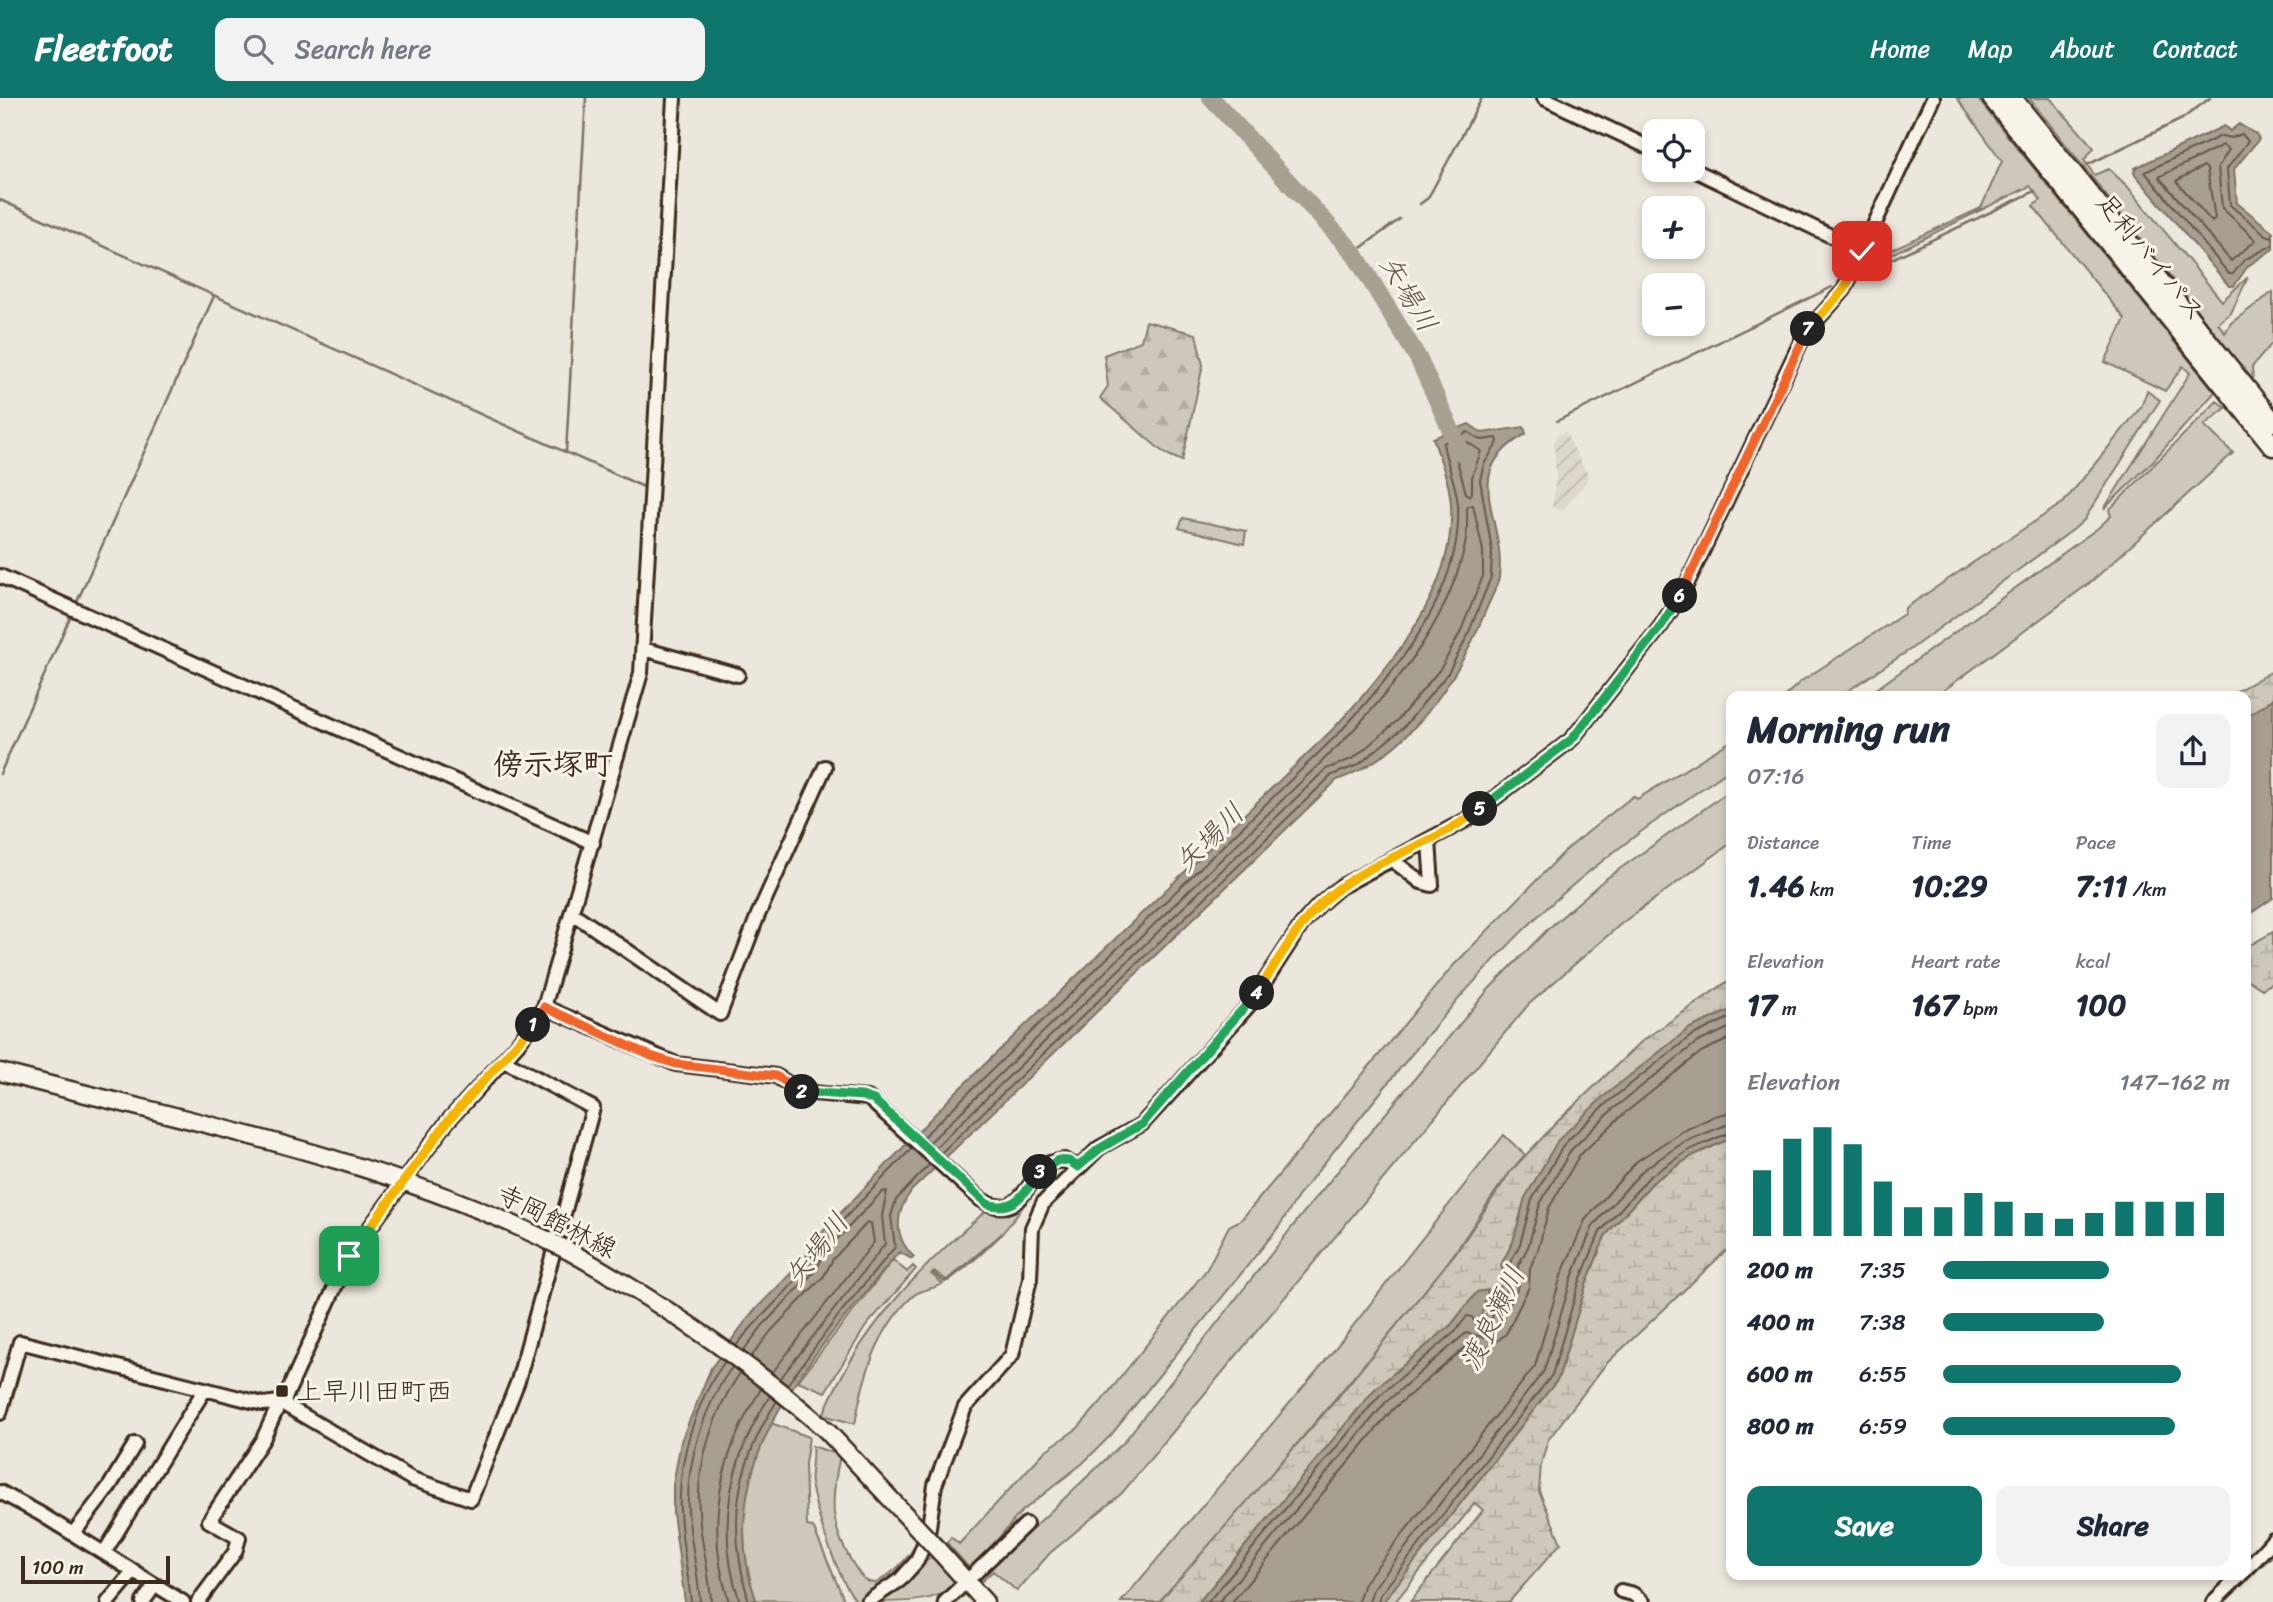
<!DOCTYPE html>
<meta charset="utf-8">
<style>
body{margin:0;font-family:Sriracha,"Klee One",sans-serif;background:#f2f2f3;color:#1f2937;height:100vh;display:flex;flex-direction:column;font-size:26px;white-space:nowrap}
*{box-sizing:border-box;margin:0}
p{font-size:23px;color:#747a83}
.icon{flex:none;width:38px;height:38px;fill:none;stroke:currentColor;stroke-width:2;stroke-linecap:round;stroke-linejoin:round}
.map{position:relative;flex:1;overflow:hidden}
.side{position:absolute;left:1726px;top:593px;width:525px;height:889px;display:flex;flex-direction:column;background:#fff;border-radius:14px;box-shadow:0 4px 10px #0003}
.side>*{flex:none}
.fabs{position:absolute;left:1642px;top:21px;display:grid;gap:14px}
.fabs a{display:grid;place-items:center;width:63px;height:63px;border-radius:14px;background:#fff;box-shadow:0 4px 10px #0003;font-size:35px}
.scale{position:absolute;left:21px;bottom:18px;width:149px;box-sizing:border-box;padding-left:7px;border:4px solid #3b2a1e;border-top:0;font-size:19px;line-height:24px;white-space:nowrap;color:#3b2a1e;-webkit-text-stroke:5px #f7f3e8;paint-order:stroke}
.pin{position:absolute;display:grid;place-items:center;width:60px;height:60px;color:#fff;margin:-30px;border-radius:14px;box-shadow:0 4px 10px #0006}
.km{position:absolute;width:35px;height:35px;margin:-18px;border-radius:50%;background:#222;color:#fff;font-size:19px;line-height:35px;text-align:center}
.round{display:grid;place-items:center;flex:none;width:74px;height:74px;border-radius:14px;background:#f2f2f3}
.headline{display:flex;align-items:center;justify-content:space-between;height:119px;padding:0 21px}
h1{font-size:38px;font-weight:700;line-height:52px}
.metrics{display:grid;grid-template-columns:repeat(3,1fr);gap:10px;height:119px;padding:7px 21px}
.metrics div{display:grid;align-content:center}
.metrics b{font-size:30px;font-weight:700}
.metrics small{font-size:19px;font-weight:400}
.metrics p{font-size:19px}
.chart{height:196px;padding:14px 21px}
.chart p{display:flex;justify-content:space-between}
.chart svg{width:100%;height:126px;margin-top:7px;stroke:#0f766e;stroke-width:6}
.button{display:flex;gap:14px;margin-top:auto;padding:14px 21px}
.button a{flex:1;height:80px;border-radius:14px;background:#0f766e;color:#fff;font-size:28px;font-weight:700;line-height:80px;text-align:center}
.button a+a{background:#f2f2f3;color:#1f2937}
ul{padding:0 21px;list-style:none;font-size:23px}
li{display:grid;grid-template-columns:112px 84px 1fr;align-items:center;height:52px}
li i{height:18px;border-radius:9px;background:#0f766e}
header{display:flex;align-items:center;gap:42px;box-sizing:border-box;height:98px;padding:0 35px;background:#0f766e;color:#fff}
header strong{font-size:33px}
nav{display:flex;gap:38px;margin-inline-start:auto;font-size:24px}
.search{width:490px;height:63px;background:#f2f2f3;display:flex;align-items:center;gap:18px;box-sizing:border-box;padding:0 24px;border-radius:14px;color:#747a83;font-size:26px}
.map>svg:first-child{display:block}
.industrial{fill:url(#industrial-furrows)}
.grass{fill:#cec8bc;stroke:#84796d;stroke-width:2}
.forest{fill:url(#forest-firs);stroke:#84796d;stroke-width:2}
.wetland{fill:url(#wetland-marsh);stroke:#84796d;stroke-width:2}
.water{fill:#a89f93;stroke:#7c7064;stroke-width:2}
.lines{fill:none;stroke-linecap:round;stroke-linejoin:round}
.shore{stroke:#67594d;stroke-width:2}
.stream{stroke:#7c7064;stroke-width:2.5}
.river{stroke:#a89f93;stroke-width:18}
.minor-casing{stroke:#3b2a1e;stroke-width:18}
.major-casing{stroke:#3b2a1e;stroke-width:21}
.highway-casing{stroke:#3b2a1e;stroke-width:23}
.minor{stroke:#f7f3e8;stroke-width:12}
.major{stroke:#f7f3e8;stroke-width:16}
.highway{stroke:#f7f3e8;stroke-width:18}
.major-bridge-casing{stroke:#3b2a1e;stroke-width:21;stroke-linecap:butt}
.major-bridge{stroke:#f7f3e8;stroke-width:16}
.split-1-casing{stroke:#fff;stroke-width:14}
.split-2-casing{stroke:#fff;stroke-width:14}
.split-3-casing{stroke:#fff;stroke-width:14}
.split-4-casing{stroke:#fff;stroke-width:14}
.split-5-casing{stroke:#fff;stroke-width:14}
.split-6-casing{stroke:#fff;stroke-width:14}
.split-7-casing{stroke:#fff;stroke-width:14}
.split-8-casing{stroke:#fff;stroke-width:14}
.split-1{stroke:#f5b400;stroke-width:9}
.split-2{stroke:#f0652b;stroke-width:9}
.split-3{stroke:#22a559;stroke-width:9}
.split-4{stroke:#22a559;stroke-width:9}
.split-5{stroke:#f5b400;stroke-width:9}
.split-6{stroke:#22a559;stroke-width:9}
.split-7{stroke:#f0652b;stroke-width:9}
.split-8{stroke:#f5b400;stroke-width:9}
.poi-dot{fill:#3b2a1e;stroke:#f7f3e8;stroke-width:2.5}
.labels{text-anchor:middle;stroke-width:6;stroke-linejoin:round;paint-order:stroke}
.street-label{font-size:26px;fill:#3b2a1e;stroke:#f7f3e8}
.poi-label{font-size:26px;fill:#3b2a1e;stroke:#f7f3e8;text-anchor:start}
.water-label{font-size:28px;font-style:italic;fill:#615347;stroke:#f7f3e8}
.quarter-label{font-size:30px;font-weight:bold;fill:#3b2a1e;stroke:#f7f3e8}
</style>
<header>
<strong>Fleetfoot</strong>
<div class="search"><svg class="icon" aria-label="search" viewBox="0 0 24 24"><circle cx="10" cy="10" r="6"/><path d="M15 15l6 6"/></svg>Search here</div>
<nav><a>Home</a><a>Map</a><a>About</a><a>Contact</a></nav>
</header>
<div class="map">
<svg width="2273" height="1504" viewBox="0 0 2273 1504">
<defs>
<pattern id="industrial-furrows" width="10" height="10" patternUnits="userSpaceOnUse" patternTransform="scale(1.75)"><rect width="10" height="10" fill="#ddd7cc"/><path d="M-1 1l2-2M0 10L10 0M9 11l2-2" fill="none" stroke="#bfb9af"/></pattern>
<pattern id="forest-firs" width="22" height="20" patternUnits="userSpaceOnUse" patternTransform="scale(1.75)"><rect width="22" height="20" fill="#cec8bc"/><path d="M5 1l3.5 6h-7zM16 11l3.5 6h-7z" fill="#b2aca1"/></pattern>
<pattern id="wetland-marsh" width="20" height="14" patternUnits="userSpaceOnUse" patternTransform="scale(1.75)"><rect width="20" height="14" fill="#cec8bc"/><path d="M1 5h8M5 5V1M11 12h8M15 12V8" fill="none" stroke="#b2aca1"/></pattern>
</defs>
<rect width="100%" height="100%" fill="#ece7dc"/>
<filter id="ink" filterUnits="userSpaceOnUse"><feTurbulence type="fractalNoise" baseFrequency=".0143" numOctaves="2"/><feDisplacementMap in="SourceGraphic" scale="14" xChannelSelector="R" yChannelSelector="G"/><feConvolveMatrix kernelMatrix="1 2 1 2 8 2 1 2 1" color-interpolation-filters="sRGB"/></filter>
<g filter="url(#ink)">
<path class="industrial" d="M 1565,334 L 1588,377 L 1586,384 L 1562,413 L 1552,409 L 1556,379 L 1554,345 L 1557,337 Z"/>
<path class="grass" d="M 1957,0 L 1977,0 L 2215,294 L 2153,363 L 2104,411 L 2190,275 L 2183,268 L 2165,293 L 2105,264 L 2125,221 L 2033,108 L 2041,102 L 2030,88 L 1859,172 L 1869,149 L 1882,156 L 1981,110 L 2002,63 Z
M 2029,0 L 2050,0 L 2094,50 L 2084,62 L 2094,77 L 2109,71 L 2128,89 L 2222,203 L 2248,179 L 2231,215 L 2218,225 L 2225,235 L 2231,225 L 2273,194 L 2273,244 L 2252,269 L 2253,283 Z
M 2147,293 L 2160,302 L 2084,422 L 2074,431 L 1911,551 L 1840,598 L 1785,598 L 1800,584 L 1904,516 L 1905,510 L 2064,404 L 2141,309 Z
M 2217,303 L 2226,310 L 2204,327 L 2233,355 L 2091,484 L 1936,598 L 1867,598 L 2098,430 L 2111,418 L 2109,412 Z
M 1183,420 L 1246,433 L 1244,446 L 1179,430 Z
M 1731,643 L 1731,671 C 1663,717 1595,764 1536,820 C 1449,903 1376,1001 1301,1094 L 1278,1130 L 1111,1337 L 1083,1365 L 1021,1414 L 971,1472 L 947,1445 L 951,1439 L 959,1446 L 1045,1353 L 1078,1330 L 1100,1305 L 1207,1171 L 1229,1128 L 1241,1122 L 1278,1078 L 1452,869 L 1567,751 L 1633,698 L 1637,701 Z
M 1731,692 L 1731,745 L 1622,825 L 1528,907 L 1122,1395 L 1050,1455 L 1017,1493 L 993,1473 L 981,1484 L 980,1480 L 1123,1345 L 1304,1114 L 1489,891 L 1548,831 L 1604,782 Z
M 1504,1037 L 1525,1057 C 1491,1093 1469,1139 1438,1177 C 1347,1288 1255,1397 1159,1504 L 1121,1504 L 1322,1267 Z
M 1026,1104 C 1006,1136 978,1161 948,1183 L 934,1173 L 931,1176 L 943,1186 C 934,1191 921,1191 913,1198 C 877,1231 863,1279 855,1326 L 823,1317 C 858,1233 919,1170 987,1112 L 1002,1115 Z
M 893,1162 L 907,1174 L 913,1168 L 916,1171 L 866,1228 L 825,1294 L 798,1283 Z
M 771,1325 L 809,1339 L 805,1366 L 807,1428 L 813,1429 L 845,1504 L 756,1502 C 734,1440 742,1383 771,1325 Z
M 812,1348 L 840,1357 C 830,1404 829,1428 855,1469 C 861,1478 865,1485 876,1485 C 896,1473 907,1462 920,1441 C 907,1473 887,1489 857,1503 C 838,1484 816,1413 811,1386 C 809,1377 814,1361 812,1348 Z
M 936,1456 L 956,1479 L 958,1487 C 936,1504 905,1504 876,1504 C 901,1493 913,1470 936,1456 Z"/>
<path class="forest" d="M 1146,223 L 1196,236 L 1203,267 L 1182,363 L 1164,355 L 1100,300 L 1108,288 L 1104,257 L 1141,243 Z"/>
<path class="wetland" d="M 2273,573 L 2273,601 L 2245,620 L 2245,598 L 2228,598 Z
M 2273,834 L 2273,885 L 2262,891 L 2245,880 L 2245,850 Z
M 1731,881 L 1731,912 L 1688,931 L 1525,1100 L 1513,1144 L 1501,1167 L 1505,1180 L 1475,1239 L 1488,1193 L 1477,1194 L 1451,1227 L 1374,1292 L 1199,1504 L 1159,1504 L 1334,1304 L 1458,1152 L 1511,1073 L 1558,1023 L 1642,943 Z
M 1731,1040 L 1731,1148 L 1606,1266 L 1548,1342 L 1541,1366 L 1539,1393 L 1561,1445 L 1509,1504 L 1410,1504 L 1483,1412 L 1475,1405 L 1395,1504 L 1383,1504 L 1558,1281 L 1586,1187 L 1605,1138 L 1653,1084 L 1692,1058 Z"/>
<path class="water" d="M 2239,26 L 2257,37 L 2259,41 L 2234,71 L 2237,105 L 2273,134 L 2273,151 L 2248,168 L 2234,188 L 2229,188 L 2134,75 L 2135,70 L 2224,28 L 2230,33 Z
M 1469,326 L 1482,335 L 1524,329 L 1526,336 C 1456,374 1507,422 1499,479 C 1497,491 1489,503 1485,514 C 1458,582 1408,657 1337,682 L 912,1092 C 895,1114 893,1139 914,1159 L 912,1161 L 899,1154 C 817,1254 707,1362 756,1502 L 685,1504 L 673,1415 L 673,1387 L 681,1343 L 711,1270 L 751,1216 L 805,1161 L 810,1147 L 956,994 L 1333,631 C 1387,573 1456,493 1451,408 C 1450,384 1440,362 1433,340 Z
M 2273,601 L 2273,800 L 2245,819 L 2245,620 Z
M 1731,912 L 1731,1040 L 1692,1058 L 1653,1084 L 1605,1138 L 1586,1187 L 1558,1281 L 1383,1504 L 1199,1504 L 1374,1292 L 1451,1227 L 1477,1194 L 1488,1192 L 1477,1234 L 1505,1180 L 1501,1167 L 1513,1144 L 1525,1100 L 1558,1042 L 1603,999 L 1688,931 Z"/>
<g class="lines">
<path class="shore" d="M 2223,47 L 2229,52 L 2218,69 L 2222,110 L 2256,142 L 2231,163 L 2159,79 Z
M 2204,68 L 2207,71 L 2215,120 L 2212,124 L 2176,83 Z
M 2273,139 L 2266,137 L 2230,107 L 2227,71 L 2248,43 L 2242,36 L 2231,40 L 2221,38 L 2145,74 L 2229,176 L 2233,176 L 2244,162 L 2273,147
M 1467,344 L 1481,353 L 1472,379 L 1472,395 L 1469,398 L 1466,395 L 1454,352 Z
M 923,1039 L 1338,636 C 1394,576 1463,495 1458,408 C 1457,386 1446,366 1443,345 L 1468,334 L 1481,342 L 1497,340 L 1498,344 L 1484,366 L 1480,382 L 1492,452 L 1491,479 L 1467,539 L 1448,575 L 1404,629 L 1358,667 L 1332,677 L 941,1055
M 929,1045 L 1344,642 C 1397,586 1448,524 1465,447 C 1468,435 1467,421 1467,409 L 1473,407 L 1483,453 L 1483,478 L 1460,535 L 1441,570 L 1397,623 L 1354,660 L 1326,671 L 935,1050
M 736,1248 C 760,1215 801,1187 816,1150 L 912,1050
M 743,1253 L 763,1227 L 817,1171 L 824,1155 L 882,1094 L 887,1093 L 882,1118 L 885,1146 L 780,1281
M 751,1259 L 771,1233 L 824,1178 L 833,1161 L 867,1125 L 871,1125 L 874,1144 L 772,1275
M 787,1287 L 841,1214 L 895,1149 L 891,1118 L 896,1102 L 930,1066
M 691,1504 C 688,1474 681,1443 680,1412 C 678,1362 695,1304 725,1263
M 700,1504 C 698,1474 690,1443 688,1412 C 686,1365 704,1307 732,1269
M 711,1504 C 710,1474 700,1443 699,1413 C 696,1367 714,1312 740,1275
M 729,1504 C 705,1429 719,1357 761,1291
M 740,1504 C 715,1432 729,1361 770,1298
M 749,1504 C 727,1429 734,1370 777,1303
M 1208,1504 L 1379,1298 L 1456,1233 L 1467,1218 L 1472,1219 L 1478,1230 L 1488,1227 L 1511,1183 L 1509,1167 L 1520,1146 L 1532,1102 L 1564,1046 L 1608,1004 L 1691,938 L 1731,919
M 1219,1504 L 1386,1304 L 1466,1235 L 1483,1239 L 1496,1232 L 1519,1187 L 1518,1168 L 1528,1149 L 1540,1106 L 1571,1052 L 1613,1011 L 1696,945 L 1731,929
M 1232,1504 L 1393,1311 L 1467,1248 L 1489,1249 L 1506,1236 L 1529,1189 L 1530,1170 L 1538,1152 L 1549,1110 L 1579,1058 L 1620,1019 L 1701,954 L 1731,940
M 1358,1504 L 1364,1485 L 1535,1268 L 1561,1178 L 1585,1122 L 1637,1063 L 1681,1034 L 1715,1018 L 1731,1014
M 1369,1504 L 1373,1491 L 1544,1273 L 1571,1182 L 1593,1128 L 1643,1072 L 1684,1044 L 1731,1025
M 1378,1504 L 1380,1497 L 1552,1277 L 1579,1185 L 1600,1134 L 1649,1079 L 1689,1052 L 1731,1034"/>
<path class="stream" d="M 2087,67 L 2182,21 L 2210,0
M 0,102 L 646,390 L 635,576
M 1420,106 L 1428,100 L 1482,0
M 1354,155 L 1400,121
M 1858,177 L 2035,93
M 1557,323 L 1832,189
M 566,355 L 586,0
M 76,506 L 214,198
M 0,676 L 72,515
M 402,1076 L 418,1053
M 933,1175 L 945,1184 L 1002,1136
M 2222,1504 L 2273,1457"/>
<path class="river" d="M 1211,0 L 1354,155 L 1418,260 L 1461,354"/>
<defs>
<path id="minor" d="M 1544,0 L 1654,52
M 1692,71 L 1862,153
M 0,478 L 593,745
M 643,551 L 738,577
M 1391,761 L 1421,784 L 1432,787 L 1429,743
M 572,815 L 720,916 L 758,817 L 825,669
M 544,909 L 676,966 L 776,978 L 802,994 L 868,1000 L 980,1101 C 1020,1126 1025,1083 1049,1065 L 1064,1062 L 1078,1069
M 0,1315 L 20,1244 L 263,1306 L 280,1304 L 285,1300 L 349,1158 L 447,1024 L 517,947 L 544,909 L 641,575 L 674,0
M 0,1394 L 39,1415 L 183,1504
M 73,1436 L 109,1389 L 135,1346
M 104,1455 L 205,1291
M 2245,1473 L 2273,1442
M 1621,1493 L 1633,1496 L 1643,1504
M 108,1504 L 134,1473
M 143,1504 L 155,1487
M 198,1504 L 235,1454 L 239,1440 L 209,1423 L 263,1341 L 280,1304 L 412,1381 L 471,1401 L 518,1283 L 593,1010 L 503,962
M 867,1504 L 900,1482 L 917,1463 L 928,1436 L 935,1387 L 965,1309 L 1012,1257 L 1030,1181 L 1032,1130 L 1043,1105 L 1099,1050 L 1142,1026 L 1176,989 L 1250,906 L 1302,826 L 1319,807 L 1340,789 L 1466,722 L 1572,641 L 1661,528 L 1685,490 L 1805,235 L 1844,192 L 1933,0
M 945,1504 L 1026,1426
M 2213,1504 L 2241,1477"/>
<path id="major" d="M 0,974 C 185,1023 376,1059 549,1143
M 567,1152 C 660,1204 747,1262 827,1333
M 940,1454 L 985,1504"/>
<path id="highway" d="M 1992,0 L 2273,348
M 2012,0 L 2273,324"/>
</defs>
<use href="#minor" class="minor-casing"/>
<use href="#major" class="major-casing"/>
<use href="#highway" class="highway-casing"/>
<use href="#minor" class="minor"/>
<use href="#major" class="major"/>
<use href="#highway" class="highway"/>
<defs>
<path id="major-bridge" d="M 549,1143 L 567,1152
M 827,1333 L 940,1454"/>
</defs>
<use href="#major-bridge" class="major-bridge-casing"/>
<use href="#major-bridge" class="major-bridge"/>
</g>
</g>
<g class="lines" filter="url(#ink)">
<defs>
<path id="split-1" d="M 349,1158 L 447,1024 L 533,927"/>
<path id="split-2" d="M 533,927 L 544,909 L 651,958 L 676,966 L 776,978 L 802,994"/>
<path id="split-3" d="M 802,994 L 862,998 L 874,1002 L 987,1106 C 1015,1115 1026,1093 1040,1074"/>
<path id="split-4" d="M 1040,1074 L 1058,1062 L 1069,1063 L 1078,1069 L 1099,1051 L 1142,1026 L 1257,895"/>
<path id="split-5" d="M 1257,895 C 1281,858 1303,816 1339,790 C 1383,758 1437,745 1480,711"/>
<path id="split-6" d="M 1480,711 L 1572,641 L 1661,528 L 1680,498"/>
<path id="split-7" d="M 1680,498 L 1808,231"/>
<path id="split-8" d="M 1808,231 L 1844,192 L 1862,153"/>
</defs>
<use href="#split-1" class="split-1-casing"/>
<use href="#split-2" class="split-2-casing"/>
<use href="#split-3" class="split-3-casing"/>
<use href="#split-4" class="split-4-casing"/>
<use href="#split-5" class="split-5-casing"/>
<use href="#split-6" class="split-6-casing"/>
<use href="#split-7" class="split-7-casing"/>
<use href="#split-8" class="split-8-casing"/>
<use href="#split-1" class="split-1"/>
<use href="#split-2" class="split-2"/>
<use href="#split-3" class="split-3"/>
<use href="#split-4" class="split-4"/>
<use href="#split-5" class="split-5"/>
<use href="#split-6" class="split-6"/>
<use href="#split-7" class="split-7"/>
<use href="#split-8" class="split-8"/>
</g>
<rect class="poi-dot" x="275" y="1286" width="14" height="14" rx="3.5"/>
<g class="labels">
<g class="street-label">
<text transform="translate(2151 159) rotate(51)" y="9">足利バイパス</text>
<text transform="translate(557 1123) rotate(27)" y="9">寺岡館林線</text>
</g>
<g class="poi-label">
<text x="296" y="1302">上早川田町西</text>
</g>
<g class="water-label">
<text transform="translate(1409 195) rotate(59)" y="10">矢場川</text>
<text transform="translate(1209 739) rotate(-45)" y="10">矢場川</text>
<text transform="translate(816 1151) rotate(-52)" y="10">矢場川</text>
<text transform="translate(1492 1220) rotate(-64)" y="10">渡良瀬川</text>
</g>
<g class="quarter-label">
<text x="553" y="676">傍示塚町</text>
</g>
</g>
</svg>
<div class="fabs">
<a><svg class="icon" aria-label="locate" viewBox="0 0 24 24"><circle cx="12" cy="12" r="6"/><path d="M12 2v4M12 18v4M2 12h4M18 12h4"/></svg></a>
<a>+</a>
<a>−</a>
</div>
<div class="scale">100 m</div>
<div class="pin" style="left:349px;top:1158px;background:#1e9e55"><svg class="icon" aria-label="arrive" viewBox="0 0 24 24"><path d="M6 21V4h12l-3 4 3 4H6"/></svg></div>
<div class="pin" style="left:1862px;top:153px;background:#d93025"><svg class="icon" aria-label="check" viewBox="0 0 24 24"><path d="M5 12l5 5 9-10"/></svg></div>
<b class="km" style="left:533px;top:927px">1</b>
<b class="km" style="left:802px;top:994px">2</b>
<b class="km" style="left:1040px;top:1074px">3</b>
<b class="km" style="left:1257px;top:895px">4</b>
<b class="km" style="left:1480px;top:711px">5</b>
<b class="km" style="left:1680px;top:498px">6</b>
<b class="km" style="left:1808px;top:231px">7</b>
<section class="side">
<div class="headline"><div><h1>Morning run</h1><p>07:16</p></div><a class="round"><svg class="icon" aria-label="share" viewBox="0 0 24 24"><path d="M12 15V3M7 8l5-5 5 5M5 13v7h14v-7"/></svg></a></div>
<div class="metrics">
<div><p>Distance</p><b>1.46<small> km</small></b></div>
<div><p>Time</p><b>10:29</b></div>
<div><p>Pace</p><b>7:11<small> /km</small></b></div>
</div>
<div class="metrics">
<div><p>Elevation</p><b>17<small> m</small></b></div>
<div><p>Heart rate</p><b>167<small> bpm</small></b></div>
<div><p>kcal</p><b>100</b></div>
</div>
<div class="chart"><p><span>Elevation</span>147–162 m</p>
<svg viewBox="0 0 160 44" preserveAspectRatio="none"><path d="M5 44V21M15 44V10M25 44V6M35 44V12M45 44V25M55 44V34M65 44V34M75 44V29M85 44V32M95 44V36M105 44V38M115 44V36M125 44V32M135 44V32M145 44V32M155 44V29"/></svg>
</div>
<ul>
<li><b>200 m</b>7:35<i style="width:58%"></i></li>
<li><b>400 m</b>7:38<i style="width:56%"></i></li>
<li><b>600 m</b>6:55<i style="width:83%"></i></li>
<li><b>800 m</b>6:59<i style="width:81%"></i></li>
</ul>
<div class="button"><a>Save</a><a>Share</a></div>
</section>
</div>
